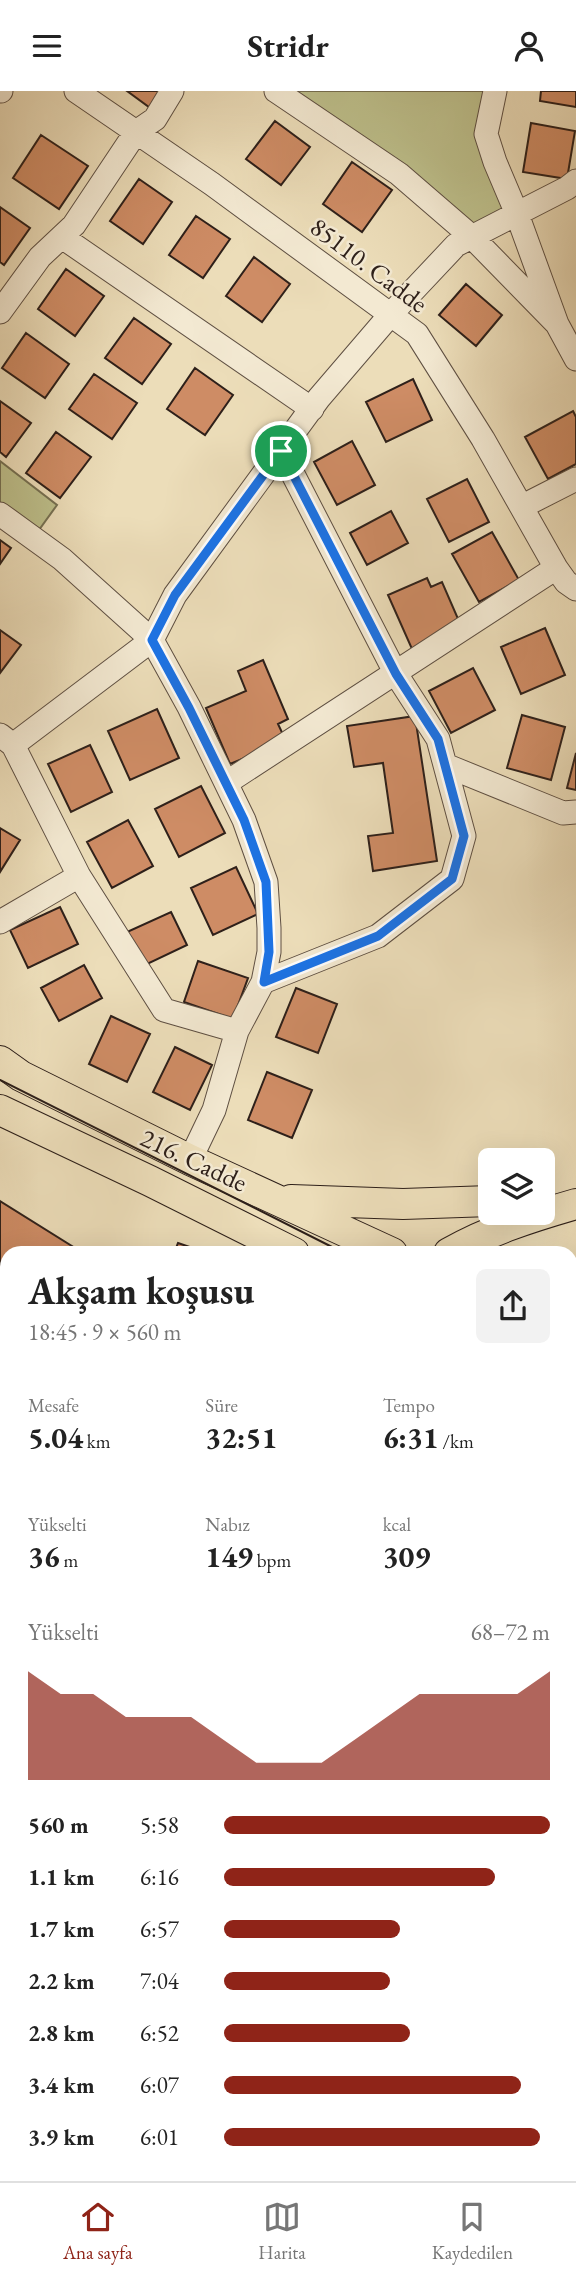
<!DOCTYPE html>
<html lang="tr">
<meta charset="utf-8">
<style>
body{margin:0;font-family:"EB Garamond",serif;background:#f2f2f2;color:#222;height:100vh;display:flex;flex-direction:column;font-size:26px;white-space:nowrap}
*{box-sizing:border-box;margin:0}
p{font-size:23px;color:#767676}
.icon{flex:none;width:38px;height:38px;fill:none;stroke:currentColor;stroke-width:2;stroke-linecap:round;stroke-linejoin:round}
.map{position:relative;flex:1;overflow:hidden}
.side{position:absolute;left:0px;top:1155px;width:578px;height:936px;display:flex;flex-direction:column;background:#fff;border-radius:21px 21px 0 0;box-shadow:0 7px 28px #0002}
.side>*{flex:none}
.fabs{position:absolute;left:478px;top:1057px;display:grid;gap:14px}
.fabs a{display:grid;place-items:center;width:77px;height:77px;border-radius:10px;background:#fff;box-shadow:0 7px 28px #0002;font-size:35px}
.pin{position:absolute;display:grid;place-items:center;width:60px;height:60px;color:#fff;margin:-30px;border:4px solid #fff;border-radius:50%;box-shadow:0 2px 7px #0007}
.round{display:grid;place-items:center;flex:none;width:74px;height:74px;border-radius:10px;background:#f2f2f2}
.head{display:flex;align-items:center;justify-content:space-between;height:119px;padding:0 28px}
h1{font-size:38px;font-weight:700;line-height:52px}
.metrics{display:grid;grid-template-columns:repeat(3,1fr);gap:10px;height:119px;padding:7px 28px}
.metrics div{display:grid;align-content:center}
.metrics b{font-size:30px;font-weight:700}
.metrics small{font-size:19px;font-weight:400}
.metrics p{font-size:19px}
.chart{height:196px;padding:14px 28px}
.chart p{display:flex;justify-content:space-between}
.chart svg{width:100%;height:126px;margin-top:7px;fill:#8f2418;opacity:.7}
ul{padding:0 28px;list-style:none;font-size:23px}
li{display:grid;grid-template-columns:112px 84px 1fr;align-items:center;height:52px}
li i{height:18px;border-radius:9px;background:#8f2418}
header{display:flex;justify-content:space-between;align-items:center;height:91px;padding:0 28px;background:#fff;font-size:32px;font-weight:700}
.dock{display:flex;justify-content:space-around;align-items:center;height:98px;border-top:2px solid #e0e0e0;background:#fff;font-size:19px;color:#767676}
.dock a{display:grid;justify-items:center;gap:4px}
.dock .on{color:#8f2418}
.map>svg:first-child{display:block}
.green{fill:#bdbf8b;stroke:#767052;stroke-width:2}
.building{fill:#ce8c65;stroke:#2e201a;stroke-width:2}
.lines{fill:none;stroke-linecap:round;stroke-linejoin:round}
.minor-casing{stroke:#5e4f42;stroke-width:25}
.major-casing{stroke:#2e201a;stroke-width:32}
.minor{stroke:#f3e9d2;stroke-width:23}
.major{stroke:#ecddb9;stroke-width:30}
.tram{stroke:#2e201a;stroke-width:2}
.route-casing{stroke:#fff;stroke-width:14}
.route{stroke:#1a73e8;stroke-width:9}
.labels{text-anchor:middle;stroke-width:5;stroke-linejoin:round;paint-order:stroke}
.street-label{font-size:26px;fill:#2e201a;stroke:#f3e9d2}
</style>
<header><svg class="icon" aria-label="menu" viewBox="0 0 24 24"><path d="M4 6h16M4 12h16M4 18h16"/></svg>Stridr<svg class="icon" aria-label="person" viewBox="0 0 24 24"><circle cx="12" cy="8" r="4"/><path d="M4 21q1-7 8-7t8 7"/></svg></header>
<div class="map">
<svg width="576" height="2090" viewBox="0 0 576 2090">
<rect width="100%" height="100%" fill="#ecddb9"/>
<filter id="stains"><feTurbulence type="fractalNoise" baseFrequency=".00286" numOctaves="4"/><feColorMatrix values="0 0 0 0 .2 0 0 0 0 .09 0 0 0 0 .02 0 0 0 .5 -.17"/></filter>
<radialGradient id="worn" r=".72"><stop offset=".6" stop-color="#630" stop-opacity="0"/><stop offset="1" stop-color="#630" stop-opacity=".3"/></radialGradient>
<path class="green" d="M 291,0 L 486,0 L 508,118 L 472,137 Z
M 0,370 L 57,414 L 36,443 L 0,417 Z"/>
<path class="building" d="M 127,0 L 166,0 L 153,19 Z
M 541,0 L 576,0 L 576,16 L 540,10 Z
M 275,30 L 310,56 L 281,94 L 246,68 Z
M 531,32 L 575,40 L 567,88 L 523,81 Z
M 41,44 L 88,75 L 59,118 L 13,87 Z
M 352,71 L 392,99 L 362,141 L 323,113 Z
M 139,88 L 172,111 L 143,153 L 110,130 Z
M 0,116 L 30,137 L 4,174 L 0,171 Z
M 196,125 L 230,148 L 203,187 L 169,164 Z
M 254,166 L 290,193 L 262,231 L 226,205 Z
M 66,178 L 104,205 L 75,245 L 38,218 Z
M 466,193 L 502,224 L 476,255 L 439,224 Z
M 134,227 L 171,253 L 142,293 L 105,267 Z
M 26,242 L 69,273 L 45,307 L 2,277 Z
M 195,277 L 233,304 L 205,344 L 167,318 Z
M 94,283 L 137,312 L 112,348 L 69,318 Z
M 413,288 L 432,329 L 386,351 L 366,311 Z
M 0,310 L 31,332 L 6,366 L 0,361 Z
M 573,320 L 576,326 L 576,373 L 548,388 L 525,346 Z
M 56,341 L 91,366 L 60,407 L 26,382 Z
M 352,350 L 375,394 L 337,414 L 314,371 Z
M 467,388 L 489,431 L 449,451 L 427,408 Z
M 391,420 L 408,452 L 367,474 L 350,442 Z
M 492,441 L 519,489 L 479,511 L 452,463 Z
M 0,449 L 11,457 L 0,473 Z
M 427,487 L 431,496 L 442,491 L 462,537 L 412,558 L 388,504 Z
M 545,537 L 565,584 L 521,603 L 501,556 Z
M 0,539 L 21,554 L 0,582 Z
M 263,569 L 288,628 L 278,633 L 286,650 L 230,673 L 206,617 L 246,600 L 238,580 Z
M 473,577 L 495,619 L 451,642 L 429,600 Z
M 157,618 L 179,667 L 130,689 L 108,640 Z
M 522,624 L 565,636 L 551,689 L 507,677 Z
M 415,625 L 437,770 L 373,780 L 368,745 L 393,742 L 383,672 L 354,676 L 347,635 Z
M 90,654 L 112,701 L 71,721 L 48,673 Z
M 576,662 L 576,699 L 567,697 Z
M 201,695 L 225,742 L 179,766 L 155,718 Z
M 128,729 L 153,775 L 112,797 L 87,751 Z
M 0,737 L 20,749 L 0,781 Z
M 236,776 L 258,823 L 213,844 L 191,797 Z
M 60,816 L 78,853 L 28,877 L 10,839 Z
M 171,821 L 187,854 L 143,875 L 127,841 Z
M 198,870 L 248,887 L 233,928 L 184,911 Z
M 84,874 L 102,907 L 59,930 L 41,897 Z
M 296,897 L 337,913 L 318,962 L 276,946 Z
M 111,925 L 150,943 L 127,991 L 89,973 Z
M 175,956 L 212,974 L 190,1019 L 153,1001 Z
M 267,981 L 312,999 L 292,1047 L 248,1029 Z
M 0,1110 L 83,1162 L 7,1162 L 7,1217 L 0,1212 Z
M 178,1152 L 207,1162 L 174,1162 Z
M 570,1217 L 576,1217 L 576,1249 L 570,1252 Z
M 576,1424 L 576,1459 L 570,1450 L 570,1427 Z
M 570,1703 L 576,1714 L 576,1729 L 570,1732 Z
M 570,1769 L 576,1769 L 576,1833 L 570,1835 Z
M 4,1957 L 7,1963 L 7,2020 L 0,2024 L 0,1959 Z
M 576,2000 L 576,2054 L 573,2056 L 570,2051 L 570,2002 Z
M 68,2084 L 144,2084 L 132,2090 L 71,2090 Z
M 416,2084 L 446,2084 L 449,2090 L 404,2090 Z
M 506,2084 L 548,2084 L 550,2090 L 496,2090 Z"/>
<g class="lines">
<defs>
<path id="minor" d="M 0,0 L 1,0
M 76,0 L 212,93 L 417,243 L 483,348 L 556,477 L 566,491 L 576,498
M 276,0 L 399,83 L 472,146 L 557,233
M 495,0 L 486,43 L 495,71 L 517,123 L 557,233 L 576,268
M 62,146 L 312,318
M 0,221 L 40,166 L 74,134 L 136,41 L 155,28 L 172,0
M 523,415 L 576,388
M 0,423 L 62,468 L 152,549 L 189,616 L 244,729 L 266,791 L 269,837 L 269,861 L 263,891 L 237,940 L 214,1019 L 190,1069
M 0,644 L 13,654 L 79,785 L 164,919 L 237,940
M 13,654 L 152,549 L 175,504 L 319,307 L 391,223 L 456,154 L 567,97 L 576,90
M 445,674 L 563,722 L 576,721
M 226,692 L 556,477
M 0,831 L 79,785
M 263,891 L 378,845 L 452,788 L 464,745 L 438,648 L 396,583 L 281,360
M 0,1518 L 7,1519
M 570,1908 L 576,1906
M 0,1923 L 7,1920
M 476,2084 L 479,2090
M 312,2090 L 324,2084"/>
<path id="major" d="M 0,970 L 21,985 L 190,1069 L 392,1162
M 0,1019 L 150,1090 L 294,1162
M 291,1109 L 403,1113 L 490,1110
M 449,1162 C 490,1139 531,1126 576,1113
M 570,1504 L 576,1516
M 570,1592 L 576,1604"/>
</defs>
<use href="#minor" class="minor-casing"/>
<use href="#major" class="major-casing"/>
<use href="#minor" class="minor"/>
<use href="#major" class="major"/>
<path class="tram" d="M 0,989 L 344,1162
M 570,1543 L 576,1555
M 570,1559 L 576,1571"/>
</g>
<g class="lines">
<defs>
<path id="route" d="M 281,360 L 396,583 L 438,648 L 464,745 L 452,788 L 378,845 L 264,891 L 269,861 L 266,791 L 244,729 L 189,617 L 152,549 L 175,504 Z"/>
</defs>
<use href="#route" class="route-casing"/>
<use href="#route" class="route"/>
</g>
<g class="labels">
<g class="street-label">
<text transform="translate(369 174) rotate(37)" y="9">85110. Cadde</text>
<text transform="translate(194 1069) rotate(25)" y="9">216. Cadde</text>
</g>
</g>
<rect width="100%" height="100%" filter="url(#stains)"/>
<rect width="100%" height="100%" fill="url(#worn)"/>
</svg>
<div class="fabs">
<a><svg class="icon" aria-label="layers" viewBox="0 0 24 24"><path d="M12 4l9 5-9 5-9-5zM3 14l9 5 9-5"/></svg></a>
</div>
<div class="pin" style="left:281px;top:360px;background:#1e9e55"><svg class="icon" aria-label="arrive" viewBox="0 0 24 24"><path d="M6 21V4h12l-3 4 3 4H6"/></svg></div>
<section class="side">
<div class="head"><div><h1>Akşam koşusu</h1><p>18:45 · 9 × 560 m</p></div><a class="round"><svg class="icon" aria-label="share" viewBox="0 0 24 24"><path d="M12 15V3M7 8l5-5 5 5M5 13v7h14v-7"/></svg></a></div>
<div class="metrics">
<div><p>Mesafe</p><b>5.04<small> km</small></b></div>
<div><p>Süre</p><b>32:51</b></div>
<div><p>Tempo</p><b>6:31<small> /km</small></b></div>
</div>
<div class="metrics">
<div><p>Yükselti</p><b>36<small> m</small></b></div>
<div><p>Nabız</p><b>149<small> bpm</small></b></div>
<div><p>kcal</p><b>309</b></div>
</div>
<div class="chart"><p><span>Yükselti</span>68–72 m</p>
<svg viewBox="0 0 160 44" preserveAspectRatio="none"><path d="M0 44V6L10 14L20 14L30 22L40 22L50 22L60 30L70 38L80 38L90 38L100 30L110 22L120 14L130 14L140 14L150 14L160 6V44z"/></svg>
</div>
<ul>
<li><b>560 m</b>5:58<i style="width:100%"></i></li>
<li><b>1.1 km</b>6:16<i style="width:83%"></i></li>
<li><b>1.7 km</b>6:57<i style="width:54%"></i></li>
<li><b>2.2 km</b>7:04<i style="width:51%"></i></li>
<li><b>2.8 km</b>6:52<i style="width:57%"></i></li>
<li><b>3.4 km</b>6:07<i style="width:91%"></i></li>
<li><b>3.9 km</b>6:01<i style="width:97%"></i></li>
</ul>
</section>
</div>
<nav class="dock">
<a class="on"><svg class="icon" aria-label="home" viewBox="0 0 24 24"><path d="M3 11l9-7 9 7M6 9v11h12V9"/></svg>Ana sayfa</a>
<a><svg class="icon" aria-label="map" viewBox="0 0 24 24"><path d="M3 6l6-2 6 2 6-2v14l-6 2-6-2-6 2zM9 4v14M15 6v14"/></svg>Harita</a>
<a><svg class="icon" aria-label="saved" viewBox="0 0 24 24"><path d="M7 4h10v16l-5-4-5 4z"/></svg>Kaydedilen</a>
</nav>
